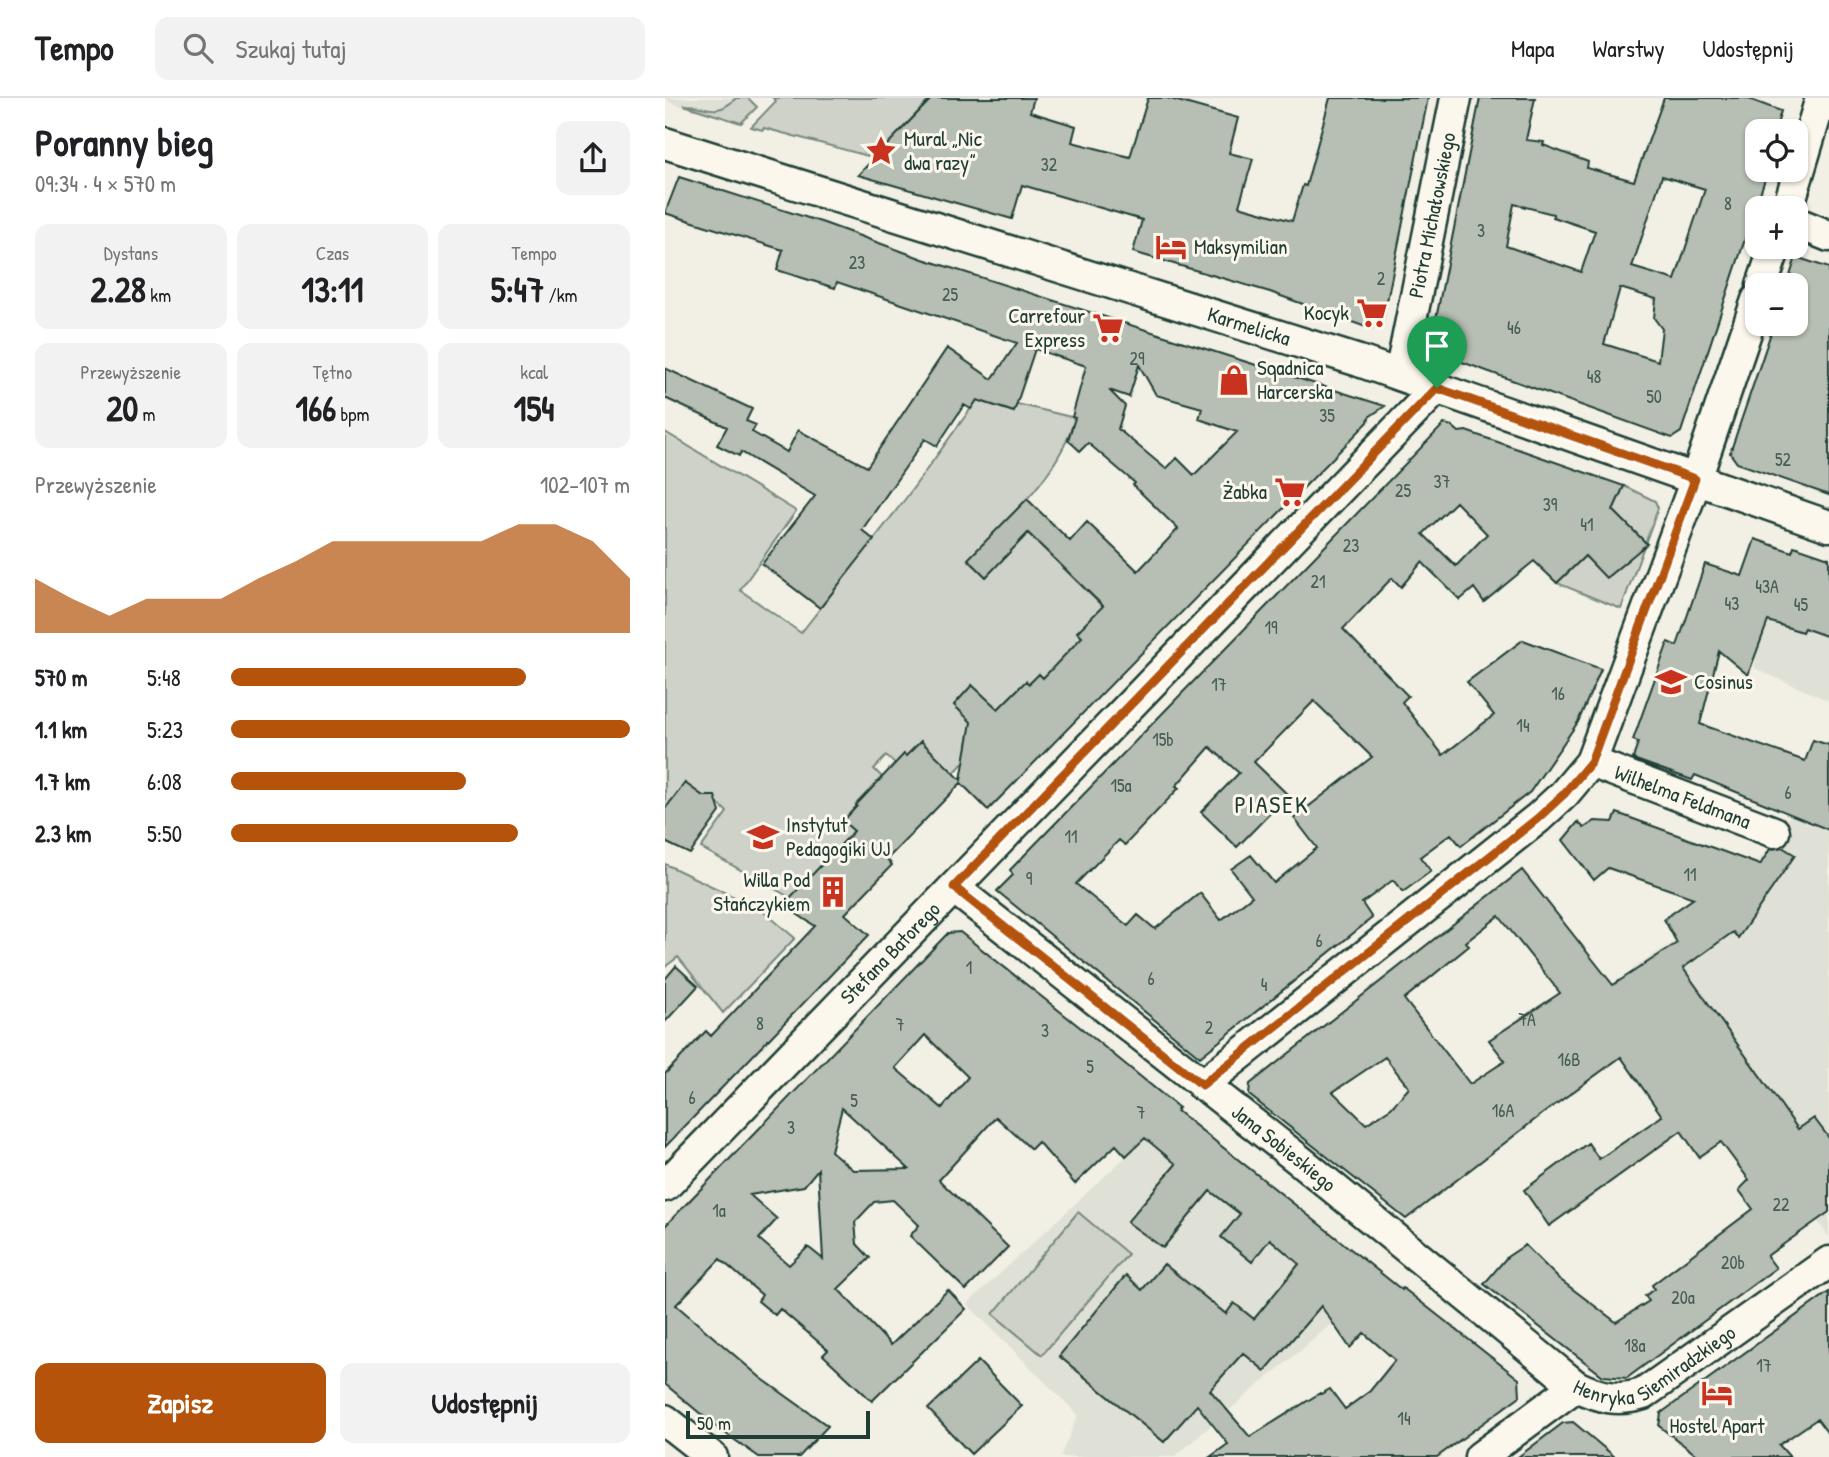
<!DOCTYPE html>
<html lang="pl">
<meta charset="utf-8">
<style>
body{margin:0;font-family:"Patrick Hand",sans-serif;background:#f2f2f2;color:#202124;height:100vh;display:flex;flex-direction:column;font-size:26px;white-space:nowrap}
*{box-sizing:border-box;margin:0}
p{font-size:23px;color:#757577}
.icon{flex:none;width:38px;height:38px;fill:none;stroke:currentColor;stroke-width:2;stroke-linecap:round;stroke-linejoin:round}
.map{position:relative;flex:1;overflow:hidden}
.panel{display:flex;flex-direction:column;background:#fff;width:665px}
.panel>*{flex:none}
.tools{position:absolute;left:1080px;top:21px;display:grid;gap:14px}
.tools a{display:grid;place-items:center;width:63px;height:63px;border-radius:14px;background:#fff;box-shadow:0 2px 5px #0004;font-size:35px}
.scale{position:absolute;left:21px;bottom:18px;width:184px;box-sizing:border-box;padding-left:7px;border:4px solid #1f3d34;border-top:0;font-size:19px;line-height:24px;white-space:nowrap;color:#1f3d34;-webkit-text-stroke:5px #fbf7ec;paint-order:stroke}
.pin{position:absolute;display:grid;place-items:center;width:60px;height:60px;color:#fff;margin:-72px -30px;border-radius:50% 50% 50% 0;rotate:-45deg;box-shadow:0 0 7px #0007}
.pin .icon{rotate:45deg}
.round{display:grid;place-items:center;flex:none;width:74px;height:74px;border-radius:14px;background:#f2f2f2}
.head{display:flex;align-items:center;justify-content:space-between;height:119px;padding:0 35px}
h1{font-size:38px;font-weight:700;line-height:52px}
.figures{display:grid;grid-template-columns:repeat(3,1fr);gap:10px;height:119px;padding:7px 35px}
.figures div{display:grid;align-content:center;border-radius:14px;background:#f2f2f2;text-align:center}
.figures b{font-size:35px;font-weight:700}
.figures small{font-size:19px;font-weight:400}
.figures p{font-size:19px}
.chart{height:196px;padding:14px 35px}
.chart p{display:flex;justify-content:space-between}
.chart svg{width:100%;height:126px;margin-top:7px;fill:#b45309;opacity:.7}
.button{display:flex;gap:14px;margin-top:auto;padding:14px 35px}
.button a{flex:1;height:80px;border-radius:14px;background:#b45309;color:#fff;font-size:28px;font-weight:700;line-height:80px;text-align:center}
.button a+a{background:#f2f2f2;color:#202124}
ul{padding:0 35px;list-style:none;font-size:23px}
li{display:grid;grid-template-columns:112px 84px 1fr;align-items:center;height:52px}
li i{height:18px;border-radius:9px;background:#b45309}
header{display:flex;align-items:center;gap:42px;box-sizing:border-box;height:98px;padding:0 35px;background:#fff;border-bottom:2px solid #e0e0e0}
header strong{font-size:33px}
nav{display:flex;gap:38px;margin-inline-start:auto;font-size:24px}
.search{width:490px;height:63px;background:#f2f2f2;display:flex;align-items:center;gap:18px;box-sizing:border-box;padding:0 24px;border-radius:14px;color:#757577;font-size:26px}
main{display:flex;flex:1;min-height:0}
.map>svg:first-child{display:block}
.built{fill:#e0e1d6}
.green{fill:#cfd2c8;stroke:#77887e;stroke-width:2;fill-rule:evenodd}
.building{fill:#b7beb3;stroke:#1f3d34;stroke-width:2;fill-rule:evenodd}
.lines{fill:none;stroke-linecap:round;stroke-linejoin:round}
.minor-casing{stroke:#1f3d34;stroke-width:35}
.minor{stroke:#fbf7ec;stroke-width:30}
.route-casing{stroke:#fff;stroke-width:14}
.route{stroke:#b45309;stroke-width:9}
.labels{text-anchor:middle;stroke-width:6;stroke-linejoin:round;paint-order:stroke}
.number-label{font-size:18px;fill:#455d54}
.poi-label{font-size:21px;fill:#1f3d34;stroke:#fbf7ec;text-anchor:start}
.street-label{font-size:21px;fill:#1f3d34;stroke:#fbf7ec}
.quarter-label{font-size:24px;letter-spacing:2px;fill:#1f3d34;stroke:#fbf7ec}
</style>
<header>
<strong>Tempo</strong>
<div class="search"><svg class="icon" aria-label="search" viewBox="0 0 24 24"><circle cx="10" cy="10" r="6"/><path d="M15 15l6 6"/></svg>Szukaj tutaj</div>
<nav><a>Mapa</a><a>Warstwy</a><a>Udostępnij</a></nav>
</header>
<main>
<section class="panel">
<div class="head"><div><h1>Poranny bieg</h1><p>09:34 · 4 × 570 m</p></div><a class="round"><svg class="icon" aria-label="share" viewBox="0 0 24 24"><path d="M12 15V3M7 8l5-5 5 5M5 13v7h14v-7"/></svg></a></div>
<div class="figures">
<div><p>Dystans</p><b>2.28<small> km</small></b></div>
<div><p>Czas</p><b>13:11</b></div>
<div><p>Tempo</p><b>5:47<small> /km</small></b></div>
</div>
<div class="figures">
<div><p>Przewyższenie</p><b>20<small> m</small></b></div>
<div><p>Tętno</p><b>166<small> bpm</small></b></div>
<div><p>kcal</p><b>154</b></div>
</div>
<div class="chart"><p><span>Przewyższenie</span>102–107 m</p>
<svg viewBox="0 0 160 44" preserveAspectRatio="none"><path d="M0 44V25L10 32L20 38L30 32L40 32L50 32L60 25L70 19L80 12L90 12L100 12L110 12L120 12L130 6L140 6L150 12L160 25V44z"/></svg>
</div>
<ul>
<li><b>570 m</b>5:48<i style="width:74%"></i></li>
<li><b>1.1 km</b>5:23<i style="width:100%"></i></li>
<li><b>1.7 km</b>6:08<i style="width:59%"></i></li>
<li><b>2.3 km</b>5:50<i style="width:72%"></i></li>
</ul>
<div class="button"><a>Zapisz</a><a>Udostępnij</a></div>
</section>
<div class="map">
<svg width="1164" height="1359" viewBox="0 0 1164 1359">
<rect width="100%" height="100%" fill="#f2f0e5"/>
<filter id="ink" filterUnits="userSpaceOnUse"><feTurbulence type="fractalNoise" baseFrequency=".0143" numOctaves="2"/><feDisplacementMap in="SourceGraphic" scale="14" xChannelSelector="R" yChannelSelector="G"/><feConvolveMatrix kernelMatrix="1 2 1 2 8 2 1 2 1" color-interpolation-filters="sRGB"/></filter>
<g filter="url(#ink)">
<path class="built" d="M 0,0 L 75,0 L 56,20 L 6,5 Z
M 1129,448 L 1164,460 L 1164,603 L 1089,570 L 1096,540 Z
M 1164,663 L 1164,1139 L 968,870 L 1061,811 L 1126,716 L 1147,728 Z
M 511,1012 L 721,1180 L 509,1359 L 395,1359 L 413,1317 L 302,1206 Z"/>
<path class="green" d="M 71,0 L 83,0 L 92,9 L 76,25 L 19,7 C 39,6 51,21 71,0 Z
M 108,0 L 266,0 L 210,60 L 99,30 L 98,32 L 86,29 L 111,3 Z
M 312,302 L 348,314 L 352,306 L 410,320 C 394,377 344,420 303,462 L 321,478 L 363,435 L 436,507 L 446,509 L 413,534 L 418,540 L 379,581 L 374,577 L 364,586 L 361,584 L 356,603 C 340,612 306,625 302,645 L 310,652 L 289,675 L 239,657 L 230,666 L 221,658 L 209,671 L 217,679 L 191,706 L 192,708 L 178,723 L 191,735 C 167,755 146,776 128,801 L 36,750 L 62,714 L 51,703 L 41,700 L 20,685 L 0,711 L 0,334 L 131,413 L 75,492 L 136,535 L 241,400 ZM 307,588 L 316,596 L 298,616 L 289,607 Z
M 959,388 L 990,403 L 993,410 L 956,511 L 892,485 L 920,458 L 942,480 L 981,446 L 948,412 Z
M 0,766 L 97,812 L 130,840 L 58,915 L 13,859 L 0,869 Z
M 413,1114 L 463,1156 L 377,1257 L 328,1216 Z"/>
<path class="building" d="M 267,0 L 369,0 L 365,14 L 411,28 L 407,44 L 465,59 L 483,0 L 502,0 L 573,20 L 564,55 L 588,61 L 574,108 L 627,123 L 638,87 L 641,88 L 665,0 L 763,0 L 718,223 L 706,231 L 605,194 L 468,154 L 477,122 L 357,87 L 347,121 L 193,77 Z
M 815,0 L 870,0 L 861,42 L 879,44 L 878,47 L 923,64 L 922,70 L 969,83 L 999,0 L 1081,0 L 1116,13 L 1110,33 L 1092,33 L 1092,72 L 1103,72 L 1016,334 L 1007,340 L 772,255 L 766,246 ZM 997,78 L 1040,91 L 1010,182 L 967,169 ZM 849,106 L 888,116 L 888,119 L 930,133 L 916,174 L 841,148 ZM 955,190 L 991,201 L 989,220 L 997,231 L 993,263 L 939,246 Z
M 14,79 L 159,125 L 258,161 L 720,308 L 704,319 L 703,324 L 323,712 L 296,685 L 222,761 L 227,767 L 180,816 L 204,837 L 0,1049 L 0,976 L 41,933 L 46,938 L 150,828 L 118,807 L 189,733 L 178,723 L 192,708 L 191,707 L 239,656 L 241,658 L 256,643 L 296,682 L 306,624 L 289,607 L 307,587 L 333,611 L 361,583 L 364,586 L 374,576 L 378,580 L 417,539 L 412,534 L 438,508 L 363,435 L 321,479 L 303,461 L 362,401 L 405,443 L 422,424 L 473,473 L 513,431 L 468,387 L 470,385 L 423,345 L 415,353 L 403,342 L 410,320 L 407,319 L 421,268 L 370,251 L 349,314 L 312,302 L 306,311 L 299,307 L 272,348 L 260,341 L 197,432 L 209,442 L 155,510 L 97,466 L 150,398 L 76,354 L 74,358 L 52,347 L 62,329 L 0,300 L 0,270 L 87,311 L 81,323 L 91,327 L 87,334 L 122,354 L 133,332 L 202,369 L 282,250 L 327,281 L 352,245 L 172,184 L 170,190 L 112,172 L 118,152 L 0,115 ZM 474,267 L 491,297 L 537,310 L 534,321 L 572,334 L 529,377 L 512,360 L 501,371 L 453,331 L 460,308 L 444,292 L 464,299 Z
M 1131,159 L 1164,170 L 1164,397 L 1072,365 L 1065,355 L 1109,226 L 1130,226 L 1130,187 L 1122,187 Z
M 779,326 L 787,328 L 794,334 L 801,333 L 959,388 L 948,412 L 982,446 L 941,480 L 920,458 L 892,485 L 869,463 L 819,504 L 809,490 L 795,502 L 757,464 L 736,489 L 727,480 L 678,531 L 743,598 L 737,604 L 778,657 L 829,617 L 802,584 L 858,542 L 936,571 L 913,624 L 865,694 L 796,748 L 786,736 L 755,759 L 766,773 L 738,794 L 728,782 L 697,805 L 707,820 L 535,959 L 332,793 L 348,777 L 345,772 ZM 791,404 L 822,436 L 791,468 L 758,436 ZM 649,603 L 707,659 L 629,720 L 652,750 L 609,785 L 586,757 L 566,771 L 587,798 L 556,822 L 535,795 L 490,831 L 473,817 L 463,828 L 411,786 L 454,742 L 460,747 L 514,690 L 511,688 L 545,649 L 574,675 L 536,714 L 572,749 L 623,697 L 589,664 Z
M 1090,441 L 1127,454 L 1129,448 L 1164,460 L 1164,539 L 1139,530 L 1137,534 L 1103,523 L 1083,577 L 1054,553 L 1035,626 L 1140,663 L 1148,642 L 1164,647 L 1164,732 L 1030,677 L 1027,682 L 968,661 L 973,644 L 968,642 L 1003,544 L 1012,548 L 1040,466 L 1077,478 Z
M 20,685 L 38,698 L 50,698 L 55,714 L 25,756 L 0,744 L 0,711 Z
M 952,715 L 1095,767 L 1105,751 L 1117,749 L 1130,757 L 1073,840 L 1068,834 L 1018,870 L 1133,1031 L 1149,1020 L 1164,1040 L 1164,1114 L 1102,1158 L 1111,1170 L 962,1280 L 938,1278 L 819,1186 L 842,1159 L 860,1147 L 893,1180 L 951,1224 L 984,1203 L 980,1198 L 989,1191 L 987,1187 L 1088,1111 L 1074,1092 L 1084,1082 L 1056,1044 L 1034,1059 L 1016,1033 L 884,1128 L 859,1092 L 923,1045 L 934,1061 L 997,1018 L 956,959 L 876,1017 L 741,1121 L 584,997 L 585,986 L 857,772 L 948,887 L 1012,845 L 999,821 L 1029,800 L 943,770 L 929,782 L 898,742 L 913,724 L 919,730 L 930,723 L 948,724 ZM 834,818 L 895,895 L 824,942 L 840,963 L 805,986 L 739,901 L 804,848 L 801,844 ZM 720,959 L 744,990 L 726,1010 L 701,1026 L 668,994 Z
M 295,834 L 416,930 L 514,1010 L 511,1012 L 737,1192 L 738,1190 L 854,1281 L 855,1298 L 772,1359 L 545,1359 L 563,1346 L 532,1307 L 499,1344 L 394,1258 L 461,1177 L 477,1192 L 499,1166 L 561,1216 L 569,1205 L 589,1221 L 634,1166 L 605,1141 L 587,1164 L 556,1139 L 575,1116 L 545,1093 L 498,1150 L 462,1124 L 511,1066 L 480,1040 L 461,1058 L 451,1047 L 410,1086 L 373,1044 L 366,1051 L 331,1019 L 274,1082 L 343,1149 L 301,1192 L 245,1138 L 254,1127 L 228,1102 L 209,1104 L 190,1124 L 192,1146 L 205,1160 L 173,1191 L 226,1247 L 283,1192 L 301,1211 L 207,1303 L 158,1257 L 163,1252 L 115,1211 L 110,1217 L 93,1203 L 97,1197 L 55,1161 L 11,1207 L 96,1280 L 163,1328 L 134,1359 L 94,1359 L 50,1328 L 0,1286 L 0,1128 L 283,835 ZM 260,937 L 303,979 L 277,1010 L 230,970 ZM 177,1010 L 244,1071 L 188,1072 L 166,1053 ZM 153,1071 L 158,1161 L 143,1149 L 124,1167 L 94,1141 L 112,1121 L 85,1097 L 139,1088 ZM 656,1208 L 685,1250 L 699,1235 L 730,1262 L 705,1293 L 680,1311 L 665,1291 L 656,1296 L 655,1295 L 585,1339 L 545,1292 L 578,1255 L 600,1273 Z
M 11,868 L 33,888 L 0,924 L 0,881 Z
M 1164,1194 L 1164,1337 L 1152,1321 L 1114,1347 L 1125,1359 L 1034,1359 L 994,1328 L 996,1315 Z
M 313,1263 L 357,1308 L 306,1356 L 263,1311 Z
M 908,1324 L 950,1359 L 853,1359 L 898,1325 Z"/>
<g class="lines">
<defs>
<g id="minor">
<path id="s1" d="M 0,45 L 694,263 L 1164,428"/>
<path d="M 1123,110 L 1156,0"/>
<path d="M 1130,124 L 1164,138"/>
<path d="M 1097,187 L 1110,149"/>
<path id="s2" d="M 735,277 L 791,0"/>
<path id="s3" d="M 926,664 L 1109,734"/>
<path id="s4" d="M 289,790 L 638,1065 L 911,1288 C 934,1299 953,1304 978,1296 L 1164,1164"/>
<path d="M 537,987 L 873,720 L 899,696 L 926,664 L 1029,387 L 1092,202"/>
<path id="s5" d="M 0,1088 L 772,290"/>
<path d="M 0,1322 L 47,1359"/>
<path d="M 815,1359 L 911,1288"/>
</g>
</defs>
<use href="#minor" class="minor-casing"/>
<use href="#minor" class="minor"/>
</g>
</g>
<g class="lines" filter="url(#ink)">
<defs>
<path id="route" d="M 772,290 L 1030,381 L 926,664 L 899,696 L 873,720 L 537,987 L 289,789 Z"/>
</defs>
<use href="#route" class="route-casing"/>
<use href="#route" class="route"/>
</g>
<defs>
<symbol id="sight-bare" viewBox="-9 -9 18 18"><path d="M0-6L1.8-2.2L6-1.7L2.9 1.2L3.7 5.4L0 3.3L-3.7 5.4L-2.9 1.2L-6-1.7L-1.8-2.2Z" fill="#c8321e" stroke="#fbf7ec" stroke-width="2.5" paint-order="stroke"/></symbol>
<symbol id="hotel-bare" viewBox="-9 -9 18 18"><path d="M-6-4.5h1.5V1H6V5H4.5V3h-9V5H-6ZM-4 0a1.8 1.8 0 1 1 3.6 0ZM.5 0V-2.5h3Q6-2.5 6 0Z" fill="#c8321e" stroke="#fbf7ec" stroke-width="2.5" paint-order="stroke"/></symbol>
<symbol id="supermarket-bare" viewBox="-9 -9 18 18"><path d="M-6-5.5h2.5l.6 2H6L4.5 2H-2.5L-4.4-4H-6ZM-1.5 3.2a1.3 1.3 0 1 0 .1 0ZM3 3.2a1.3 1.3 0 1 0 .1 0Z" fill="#c8321e" stroke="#fbf7ec" stroke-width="2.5" paint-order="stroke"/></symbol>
<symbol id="shop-bare" viewBox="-9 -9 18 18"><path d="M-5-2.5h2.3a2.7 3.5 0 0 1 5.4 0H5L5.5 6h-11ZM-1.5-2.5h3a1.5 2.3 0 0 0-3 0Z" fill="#c8321e" stroke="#fbf7ec" stroke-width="2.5" paint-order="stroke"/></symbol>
<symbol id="school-bare" viewBox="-9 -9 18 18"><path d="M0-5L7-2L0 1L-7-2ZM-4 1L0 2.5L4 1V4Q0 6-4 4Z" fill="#c8321e" stroke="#fbf7ec" stroke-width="2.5" paint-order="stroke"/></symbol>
<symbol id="university-bare" viewBox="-9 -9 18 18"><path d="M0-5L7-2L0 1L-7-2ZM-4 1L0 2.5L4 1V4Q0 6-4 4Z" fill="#c8321e" stroke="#fbf7ec" stroke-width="2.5" paint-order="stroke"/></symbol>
<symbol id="building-bare" viewBox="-9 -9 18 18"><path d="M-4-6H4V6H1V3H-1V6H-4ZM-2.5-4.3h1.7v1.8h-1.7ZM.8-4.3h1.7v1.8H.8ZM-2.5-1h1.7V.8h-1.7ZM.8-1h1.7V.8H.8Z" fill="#c8321e" stroke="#fbf7ec" stroke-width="2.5" paint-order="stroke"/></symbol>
</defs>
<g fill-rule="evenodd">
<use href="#sight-bare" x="194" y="31" width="44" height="44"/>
<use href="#hotel-bare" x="484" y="127" width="44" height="44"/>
<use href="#supermarket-bare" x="685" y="193" width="44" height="44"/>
<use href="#supermarket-bare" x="421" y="208" width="44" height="44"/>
<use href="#shop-bare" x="547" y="260" width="44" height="44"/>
<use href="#supermarket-bare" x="603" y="372" width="44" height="44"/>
<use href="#school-bare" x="984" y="562" width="44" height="44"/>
<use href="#university-bare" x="76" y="717" width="44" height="44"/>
<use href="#building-bare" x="146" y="772" width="44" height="44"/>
<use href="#hotel-bare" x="1030" y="1273" width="44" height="44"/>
</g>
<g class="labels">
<g class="number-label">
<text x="384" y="73">32</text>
<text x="1063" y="112">8</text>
<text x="816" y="139">3</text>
<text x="192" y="171">23</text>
<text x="716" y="187">2</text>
<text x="285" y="203">25</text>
<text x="849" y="236">46</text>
<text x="472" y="267">29</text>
<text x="929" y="285">48</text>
<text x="989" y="305">50</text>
<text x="662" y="324">35</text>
<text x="1118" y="368">52</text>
<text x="777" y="390">37</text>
<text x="738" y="399">25</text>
<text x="885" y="413">39</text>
<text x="922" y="433">41</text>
<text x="686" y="454">23</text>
<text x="653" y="490">21</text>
<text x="1102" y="495">43A</text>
<text x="1067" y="512">43</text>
<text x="1136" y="513">45</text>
<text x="606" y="536">19</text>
<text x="554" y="593">17</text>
<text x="893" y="602">16</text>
<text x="858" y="634">14</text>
<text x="498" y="648">15b</text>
<text x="456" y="694">15a</text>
<text x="1123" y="701">6</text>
<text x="406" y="745">11</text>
<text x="1025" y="783">11</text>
<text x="364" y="787">9</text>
<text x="654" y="849">6</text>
<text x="304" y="876">1</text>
<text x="486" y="887">6</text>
<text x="599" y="893">4</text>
<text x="862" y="928">7A</text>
<text x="95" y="932">8</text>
<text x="235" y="933">7</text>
<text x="544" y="936">2</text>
<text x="380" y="939">3</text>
<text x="904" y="968">16B</text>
<text x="425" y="975">5</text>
<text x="27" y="1006">6</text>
<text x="189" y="1009">5</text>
<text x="838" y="1019">16A</text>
<text x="476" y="1021">7</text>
<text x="126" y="1036">3</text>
<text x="1116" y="1113">22</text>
<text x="54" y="1119">1a</text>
<text x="1068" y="1171">20b</text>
<text x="1018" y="1206">20a</text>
<text x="970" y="1254">18a</text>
<text x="1099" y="1274">17</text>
<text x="739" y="1327">14</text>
</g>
<g class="poi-label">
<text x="239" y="48">Mural „Nic<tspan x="239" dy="24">dwa razy”</tspan></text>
<text x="529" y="156">Maksymilian</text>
<text x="684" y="222" text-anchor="end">Kocyk</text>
<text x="420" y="225" text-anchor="end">Carrefour<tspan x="420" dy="24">Express</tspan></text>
<text x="592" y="277">Sqadnica<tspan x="592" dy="24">Harcerska</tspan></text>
<text x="602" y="401" text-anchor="end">Żabka</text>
<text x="1029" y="591">Cosinus</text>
<text x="121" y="734">Instytut<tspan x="121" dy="24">Pedagogiki UJ</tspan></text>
<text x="145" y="789" text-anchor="end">Willa Pod<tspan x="145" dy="24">Stańczykiem</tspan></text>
<text x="1052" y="1335" text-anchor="middle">Hostel Apart</text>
</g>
<g class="street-label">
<text dy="7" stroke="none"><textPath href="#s2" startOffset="163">Piotra Michałowskiego</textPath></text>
<text dy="7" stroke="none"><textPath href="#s1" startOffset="612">Karmelicka</textPath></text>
<text dy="7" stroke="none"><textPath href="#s3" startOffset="98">Wilhelma Feldmana</textPath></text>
<text dy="7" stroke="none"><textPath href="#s5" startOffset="324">Stefana Batorego</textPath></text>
<text dy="7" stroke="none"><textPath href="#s4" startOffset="420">Jana Sobieskiego</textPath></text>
<text dy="7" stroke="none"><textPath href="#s4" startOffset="886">Henryka Siemiradzkiego</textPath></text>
</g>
<g class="quarter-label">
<text x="607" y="715">PIASEK</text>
</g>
</g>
</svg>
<div class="tools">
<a><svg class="icon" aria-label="locate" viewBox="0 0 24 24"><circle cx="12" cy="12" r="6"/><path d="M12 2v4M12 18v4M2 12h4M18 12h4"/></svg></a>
<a>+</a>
<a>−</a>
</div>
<div class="scale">50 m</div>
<div class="pin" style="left:772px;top:290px;background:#1e9e55"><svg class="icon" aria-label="arrive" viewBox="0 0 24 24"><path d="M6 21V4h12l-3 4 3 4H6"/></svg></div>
</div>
</main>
